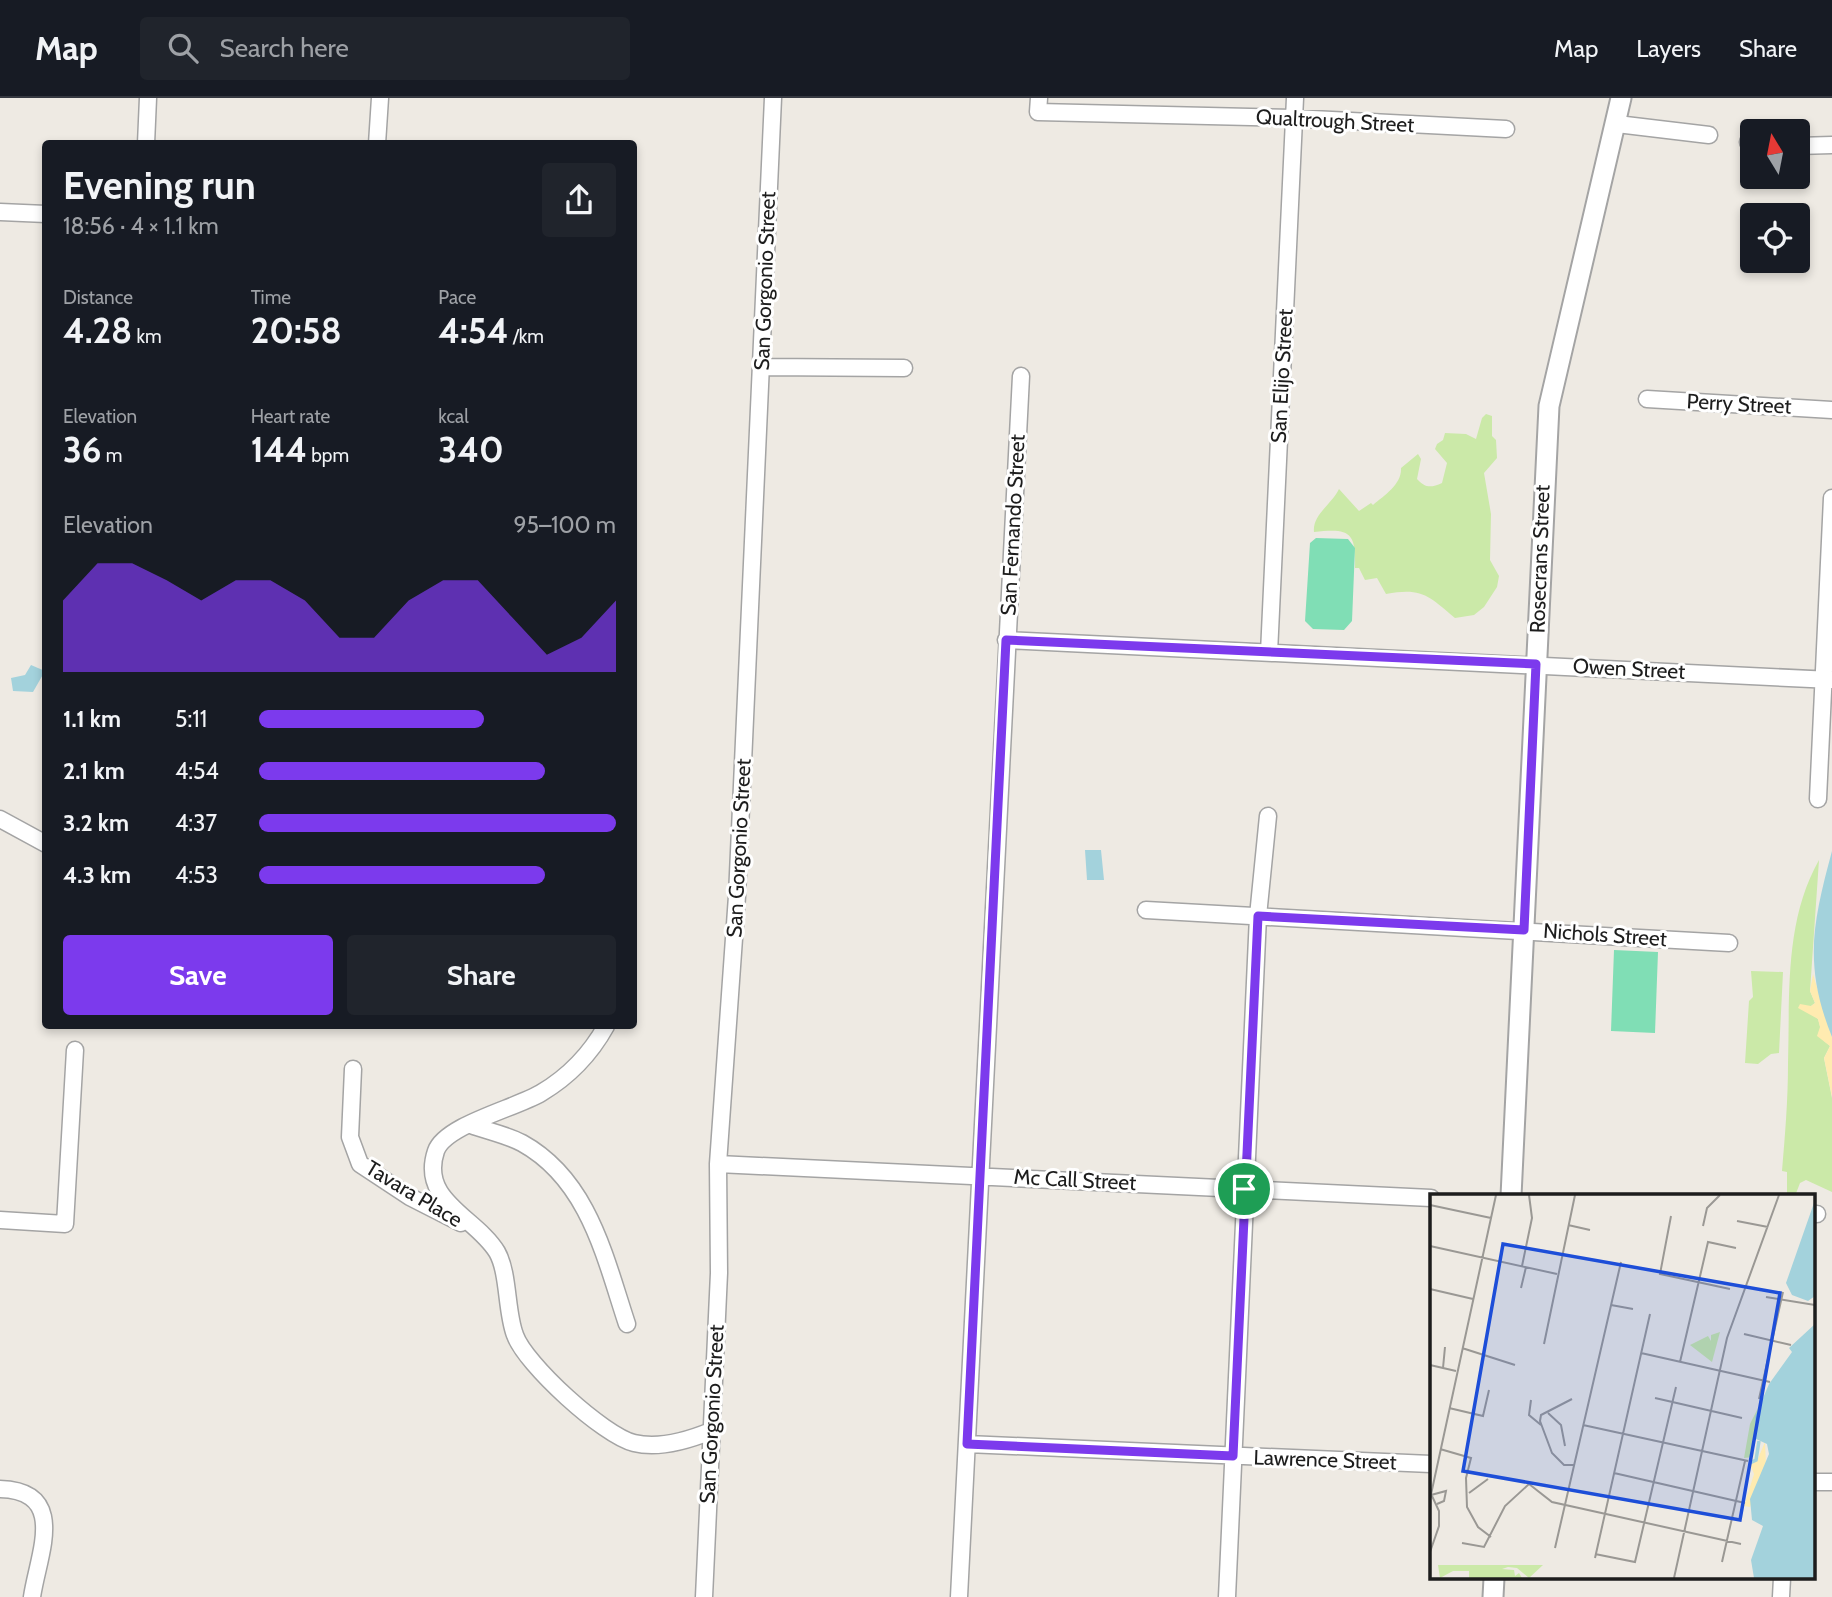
<!DOCTYPE html>
<meta charset="utf-8">
<style>
body{margin:0;font-family:Cabin,sans-serif;background:#20242c;color:#f1f3f6;height:100vh;display:flex;flex-direction:column;font-size:26px;white-space:nowrap}
*{box-sizing:border-box;margin:0}
p{font-size:23px;color:#9ea1a6}
.icon{flex:none;width:38px;height:38px;fill:none;stroke:currentColor;stroke-width:2;stroke-linecap:round;stroke-linejoin:round}
.map{position:relative;flex:1;overflow:hidden}
.panel{position:absolute;left:42px;top:42px;width:595px;height:889px;display:flex;flex-direction:column;background:#171b24;border-radius:7px;box-shadow:0 4px 10px #0003}
.panel>*{flex:none}
.needle{width:46px;rotate:350deg}
.buttons{position:absolute;left:1740px;top:21px;display:grid;gap:14px}
.buttons a{display:grid;place-items:center;width:70px;height:70px;border-radius:7px;background:#171b24;box-shadow:0 4px 10px #0003;font-size:35px}
.pin{position:absolute;display:grid;place-items:center;width:60px;height:60px;color:#fff;margin:-30px;border:4px solid #fff;border-radius:50%;box-shadow:0 2px 7px #0007}
.round{display:grid;place-items:center;flex:none;width:74px;height:74px;border-radius:7px;background:#20242c}
.headline{display:flex;align-items:center;justify-content:space-between;height:119px;padding:0 21px}
h1{font-size:38px;font-weight:700;line-height:52px}
.figures{display:grid;grid-template-columns:repeat(3,1fr);gap:10px;height:119px;padding:7px 21px}
.figures div{display:grid;align-content:center}
.figures b{font-size:35px;font-weight:700}
.figures small{font-size:19px;font-weight:400}
.figures p{font-size:19px}
.chart{height:196px;padding:14px 21px}
.chart p{display:flex;justify-content:space-between}
.chart svg{width:100%;height:126px;margin-top:7px;fill:#7c3aed;opacity:.7}
.cta{display:flex;gap:14px;margin-top:auto;padding:14px 21px}
.cta a{flex:1;height:80px;border-radius:7px;background:#7c3aed;color:#fff;font-size:28px;font-weight:700;line-height:80px;text-align:center}
.cta a+a{background:#20242c;color:#f1f3f6}
ul{padding:0 21px;list-style:none;font-size:23px}
li{display:grid;grid-template-columns:112px 84px 1fr;align-items:center;height:52px}
li i{height:18px;border-radius:9px;background:#7c3aed}
header{display:flex;align-items:center;gap:42px;box-sizing:border-box;height:98px;padding:0 35px;background:#171b24;border-bottom:2px solid #363941}
header strong{font-size:33px}
nav{display:flex;gap:38px;margin-inline-start:auto;font-size:24px}
.search{width:490px;height:63px;background:#20242c;display:flex;align-items:center;gap:18px;box-sizing:border-box;padding:0 24px;border-radius:7px;color:#9ea1a6;font-size:26px}
.map>svg:first-child{display:block}
.grass{fill:#cbe9a8}
.sand{fill:#ffebb0}
.pitch{fill:#80deb5}
.water{fill:#a3d2dc}
.lines{fill:none;stroke-linecap:round;stroke-linejoin:round}
.minor-casing{stroke:#a4a4a4;stroke-width:19}
.tertiary-casing{stroke:#a4a4a4;stroke-width:23}
.minor{stroke:#fff;stroke-width:16}
.tertiary{stroke:#fff;stroke-width:19}
.route-casing{stroke:#fff;stroke-width:14}
.route{stroke:#7c3aed;stroke-width:9}
.labels{text-anchor:middle;stroke-width:6;stroke-linejoin:round;paint-order:stroke}
.street-label{font-size:21px;fill:#1d1d1d;stroke:#fff}
.inset-river{fill:none;stroke:#a3d2dc;stroke-width:3.5}
.inset-road{fill:none;stroke:#9a9894;stroke-width:2}
.view{fill:#1d4ed8;fill-opacity:0.15;stroke:#1d4ed8;stroke-width:3.5}
.inset-edge{fill:none;stroke:#1d1d1d;stroke-width:3.5}
</style>
<header>
<strong>Map</strong>
<div class="search"><svg class="icon" aria-label="search" viewBox="0 0 24 24"><circle cx="10" cy="10" r="6"/><path d="M15 15l6 6"/></svg>Search here</div>
<nav><a>Map</a><a>Layers</a><a>Share</a></nav>
</header>
<div class="map">
<svg width="1832" height="1499" viewBox="0 0 1832 1499">
<rect width="100%" height="100%" fill="#eeeae3"/>
<path class="grass" d="M 1486,316 L 1492,318 L 1492,338 L 1496,342 L 1497,360 L 1484,375 L 1491,416 L 1490,462 L 1499,478 L 1497,489 L 1484,509 L 1474,517 L 1455,520 C 1429,498 1422,489 1386,496 L 1377,480 L 1365,482 L 1359,470 L 1355,470 C 1356,434 1350,430 1314,434 C 1312,417 1332,406 1339,391 L 1359,413 L 1371,405 L 1373,407 C 1385,397 1402,386 1401,370 L 1418,356 L 1421,361 L 1417,381 C 1425,390 1431,390 1442,385 L 1447,365 L 1435,351 L 1437,346 L 1443,342 L 1445,335 L 1466,336 L 1476,341 L 1482,320 Z
M 1819,762 L 1810,893 L 1815,905 L 1811,908 L 1811,915 L 1818,921 L 1824,943 L 1830,948 L 1824,960 L 1832,1000 L 1832,1094 L 1806,1082 L 1800,1085 L 1795,1098 L 1787,1098 L 1787,1074 L 1782,1073 C 1785,1038 1788,1002 1788,966 C 1790,897 1784,824 1819,762 Z
M 1751,873 L 1783,874 L 1779,955 L 1771,956 L 1758,966 L 1745,965 L 1749,903 L 1753,899 Z"/>
<path class="sand" d="M 1813,876 L 1832,939 L 1832,999 L 1824,960 L 1830,948 L 1817,938 L 1820,929 L 1818,921 L 1798,910 L 1800,906 L 1811,908 L 1815,905 L 1810,893 Z"/>
<path class="pitch" d="M 1316,440 L 1348,441 L 1355,450 L 1352,523 L 1344,532 L 1313,531 L 1305,523 L 1310,445 Z
M 1614,852 L 1658,854 L 1655,935 L 1611,933 Z"/>
<path class="water" d="M 31,567 L 45,573 L 33,594 L 13,593 L 11,580 L 25,577 Z
M 1085,752 L 1101,752 L 1104,782 L 1087,782 Z
M 1832,753 L 1832,939 C 1803,867 1813,824 1832,753 Z"/>
<g class="lines">
<defs>
<path id="minor" d="M 1039,0 L 1038,14 L 1293,20 L 1506,31
M 1617,26 L 1709,37
M 1748,44 L 1752,44
M 146,46 L 148,0
M 377,46 L 380,0
M 1797,48 L 1832,47
M 0,114 L 46,116
M 762,269 L 904,270
M 1647,301 L 1832,312
M 1006,542 L 1832,582
M 1269,555 L 1295,0
M 1818,701 L 1832,400
M 0,721 L 46,746
M 1146,812 L 1729,845
M 606,928 C 591,955 568,979 541,995 C 516,1010 445,1027 436,1053 C 419,1103 476,1119 497,1154 C 509,1175 506,1214 515,1237 C 525,1266 604,1338 634,1345 C 658,1351 689,1342 711,1333
M 353,971 L 350,1039 L 360,1066 L 410,1099 L 461,1125
M 471,1027 C 488,1033 507,1037 522,1045 C 589,1082 605,1160 627,1226
M 718,1066 L 1431,1100
M 1813,1116 L 1817,1116
M 0,1122 L 65,1126 L 75,952
M 967,1346 L 1431,1366
M 1813,1384 L 1832,1384
M 0,1391 C 69,1393 38,1457 32,1499
M 704,1499 L 719,1175 L 718,1066 L 737,798 L 773,0
M 959,1499 L 1021,278
M 1227,1499 L 1258,818 L 1268,718
M 1781,1499 L 1782,1480"/>
<path id="tertiary" d="M 1511,1098 L 1549,308 L 1621,0
M 1493,1499 L 1494,1480"/>
</defs>
<use href="#minor" class="minor-casing"/>
<use href="#tertiary" class="tertiary-casing"/>
<use href="#minor" class="minor"/>
<use href="#tertiary" class="tertiary"/>
</g>
<g class="lines">
<defs>
<path id="route" d="M 1006,542 L 1536,566 L 1524,832 L 1258,818 L 1233,1358 L 967,1346 Z"/>
</defs>
<use href="#route" class="route-casing"/>
<use href="#route" class="route"/>
</g>
<g class="labels">
<g class="street-label">
<text transform="translate(1335 23) rotate(3)" y="7">Qualtrough Street</text>
<text transform="translate(765 183) rotate(-88)" y="7">San Gorgonio Street</text>
<text transform="translate(1282 278) rotate(-87)" y="7">San Elijo Street</text>
<text transform="translate(1739 306) rotate(3)" y="7">Perry Street</text>
<text transform="translate(1013 427) rotate(-87)" y="7">San Fernando Street</text>
<text transform="translate(1540 461) rotate(-88)" y="7">Rosecrans Street</text>
<text transform="translate(1629 571) rotate(3)" y="7">Owen Street</text>
<text transform="translate(739 750) rotate(-87)" y="7">San Gorgonio Street</text>
<text transform="translate(1605 837) rotate(4)" y="7">Nichols Street</text>
<text transform="translate(1075 1082) rotate(3)" y="7">Mc Call Street</text>
<text transform="translate(414 1096) rotate(31)" y="7">Tavara Place</text>
<text transform="translate(712 1316) rotate(-87)" y="7">San Gorgonio Street</text>
<text transform="translate(1325 1362) rotate(2)" y="7">Lawrence Street</text>
</g>
</g>
<g transform="translate(1430 1096)">
<rect width="385" height="385" fill="#eeeae3"/>
<path d="M 290,138 L 282,168 L 260,151 L 278,142 L 281,147 L 281,141 ZM 328,214 L 323,263 L 314,264 L 320,230 ZM 8,371 L 113,371 L 99,384 L 87,374 L 78,373 L 72,375 L 84,376 L 85,382 L 89,379 L 92,384 L 39,384 L 39,377 L 23,377 L 10,384 Z" fill="#cbe9a8"/>
<path d="M 335,248 L 336,270 L 320,313 L 314,312 L 324,280 L 320,270 L 327,267 Z" fill="#ffebb0"/>
<path d="M 385,6 L 385,102 L 378,107 L 362,101 L 356,89 ZM 385,130 L 385,384 L 324,384 L 321,366 L 333,332 L 322,326 L 320,305 L 339,260 L 337,250 L 326,245 L 325,223 L 339,190 L 362,158 L 359,154 Z" fill="#a3d2dc"/>
<path class="inset-river" d="M 320,269 L 326,266 L 329,247"/>
<path class="inset-road" d="M 0,11 L 61,24M 241,22 L 230,80 L 300,95M 307,27 L 338,33M 138,31 L 160,36M 273,32 L 277,14 L 290,1M 0,52 L 127,80M 92,72 L 102,24 L 99,1M 91,94 L 96,73M 0,95 L 43,105M 336,103 L 385,111M 181,111 L 203,115M 314,140 L 361,151M 114,150 L 145,1M 32,154 L 85,171M 211,159 L 340,188M 250,168 L 278,48 L 306,54M 0,171 L 26,177M 13,174 L 15,153M 225,204 L 312,224M 142,205 L 111,221 L 110,227 L 122,259 L 134,271 L 145,271M 329,205 L 353,98M 101,206 L 99,221 L 111,231M 19,214 L 53,222 L 59,196M 118,219 L 131,231 L 135,252M 153,231 L 318,267M 10,255 L 41,264 L 36,284 L 37,313 L 48,333 L 61,343M 184,279 L 315,309M 39,299 L 58,285M 1,301 L 16,297 L 14,307 L 7,310M 0,305 L 66,1M 32,349 L 54,353 L 75,312 L 99,290 L 122,308 L 311,350M 125,354 L 191,68M 0,358 L 9,332 L 9,317 L 2,302M 165,360 L 205,368 L 246,193M 165,364 L 220,120M 292,368 L 315,267M 244,384 L 297,144 L 349,1"/>
<path class="view" d="M 73,50 L 350,99 L 310,326 L 33,277 Z"/>
<rect width="385" height="385" class="inset-edge"/>
</g>
</svg>
<div class="buttons">
<a><svg class="needle" viewBox="-14 -14 28 28"><path d="M0-13l5 13h-10z" fill="#e53935"/><path d="M0 13l5-13h-10z" fill="#9ea1a6"/></svg></a>
<a><svg class="icon" aria-label="locate" viewBox="0 0 24 24"><circle cx="12" cy="12" r="6"/><path d="M12 2v4M12 18v4M2 12h4M18 12h4"/></svg></a>
</div>
<div class="pin" style="left:1244px;top:1091px;background:#1e9e55"><svg class="icon" aria-label="arrive" viewBox="0 0 24 24"><path d="M6 21V4h12l-3 4 3 4H6"/></svg></div>
<section class="panel">
<div class="headline"><div><h1>Evening run</h1><p>18:56 · 4 × 1.1 km</p></div><a class="round"><svg class="icon" aria-label="share" viewBox="0 0 24 24"><path d="M12 15V3M7 8l5-5 5 5M5 13v7h14v-7"/></svg></a></div>
<div class="figures">
<div><p>Distance</p><b>4.28<small> km</small></b></div>
<div><p>Time</p><b>20:58</b></div>
<div><p>Pace</p><b>4:54<small> /km</small></b></div>
</div>
<div class="figures">
<div><p>Elevation</p><b>36<small> m</small></b></div>
<div><p>Heart rate</p><b>144<small> bpm</small></b></div>
<div><p>kcal</p><b>340</b></div>
</div>
<div class="chart"><p><span>Elevation</span>95–100 m</p>
<svg viewBox="0 0 160 44" preserveAspectRatio="none"><path d="M0 44V19L10 6L20 6L30 12L40 19L50 12L60 12L70 19L80 32L90 32L100 19L110 12L120 12L130 25L140 38L150 32L160 19V44z"/></svg>
</div>
<ul>
<li><b>1.1 km</b>5:11<i style="width:63%"></i></li>
<li><b>2.1 km</b>4:54<i style="width:80%"></i></li>
<li><b>3.2 km</b>4:37<i style="width:100%"></i></li>
<li><b>4.3 km</b>4:53<i style="width:80%"></i></li>
</ul>
<div class="cta"><a>Save</a><a>Share</a></div>
</section>
</div>
